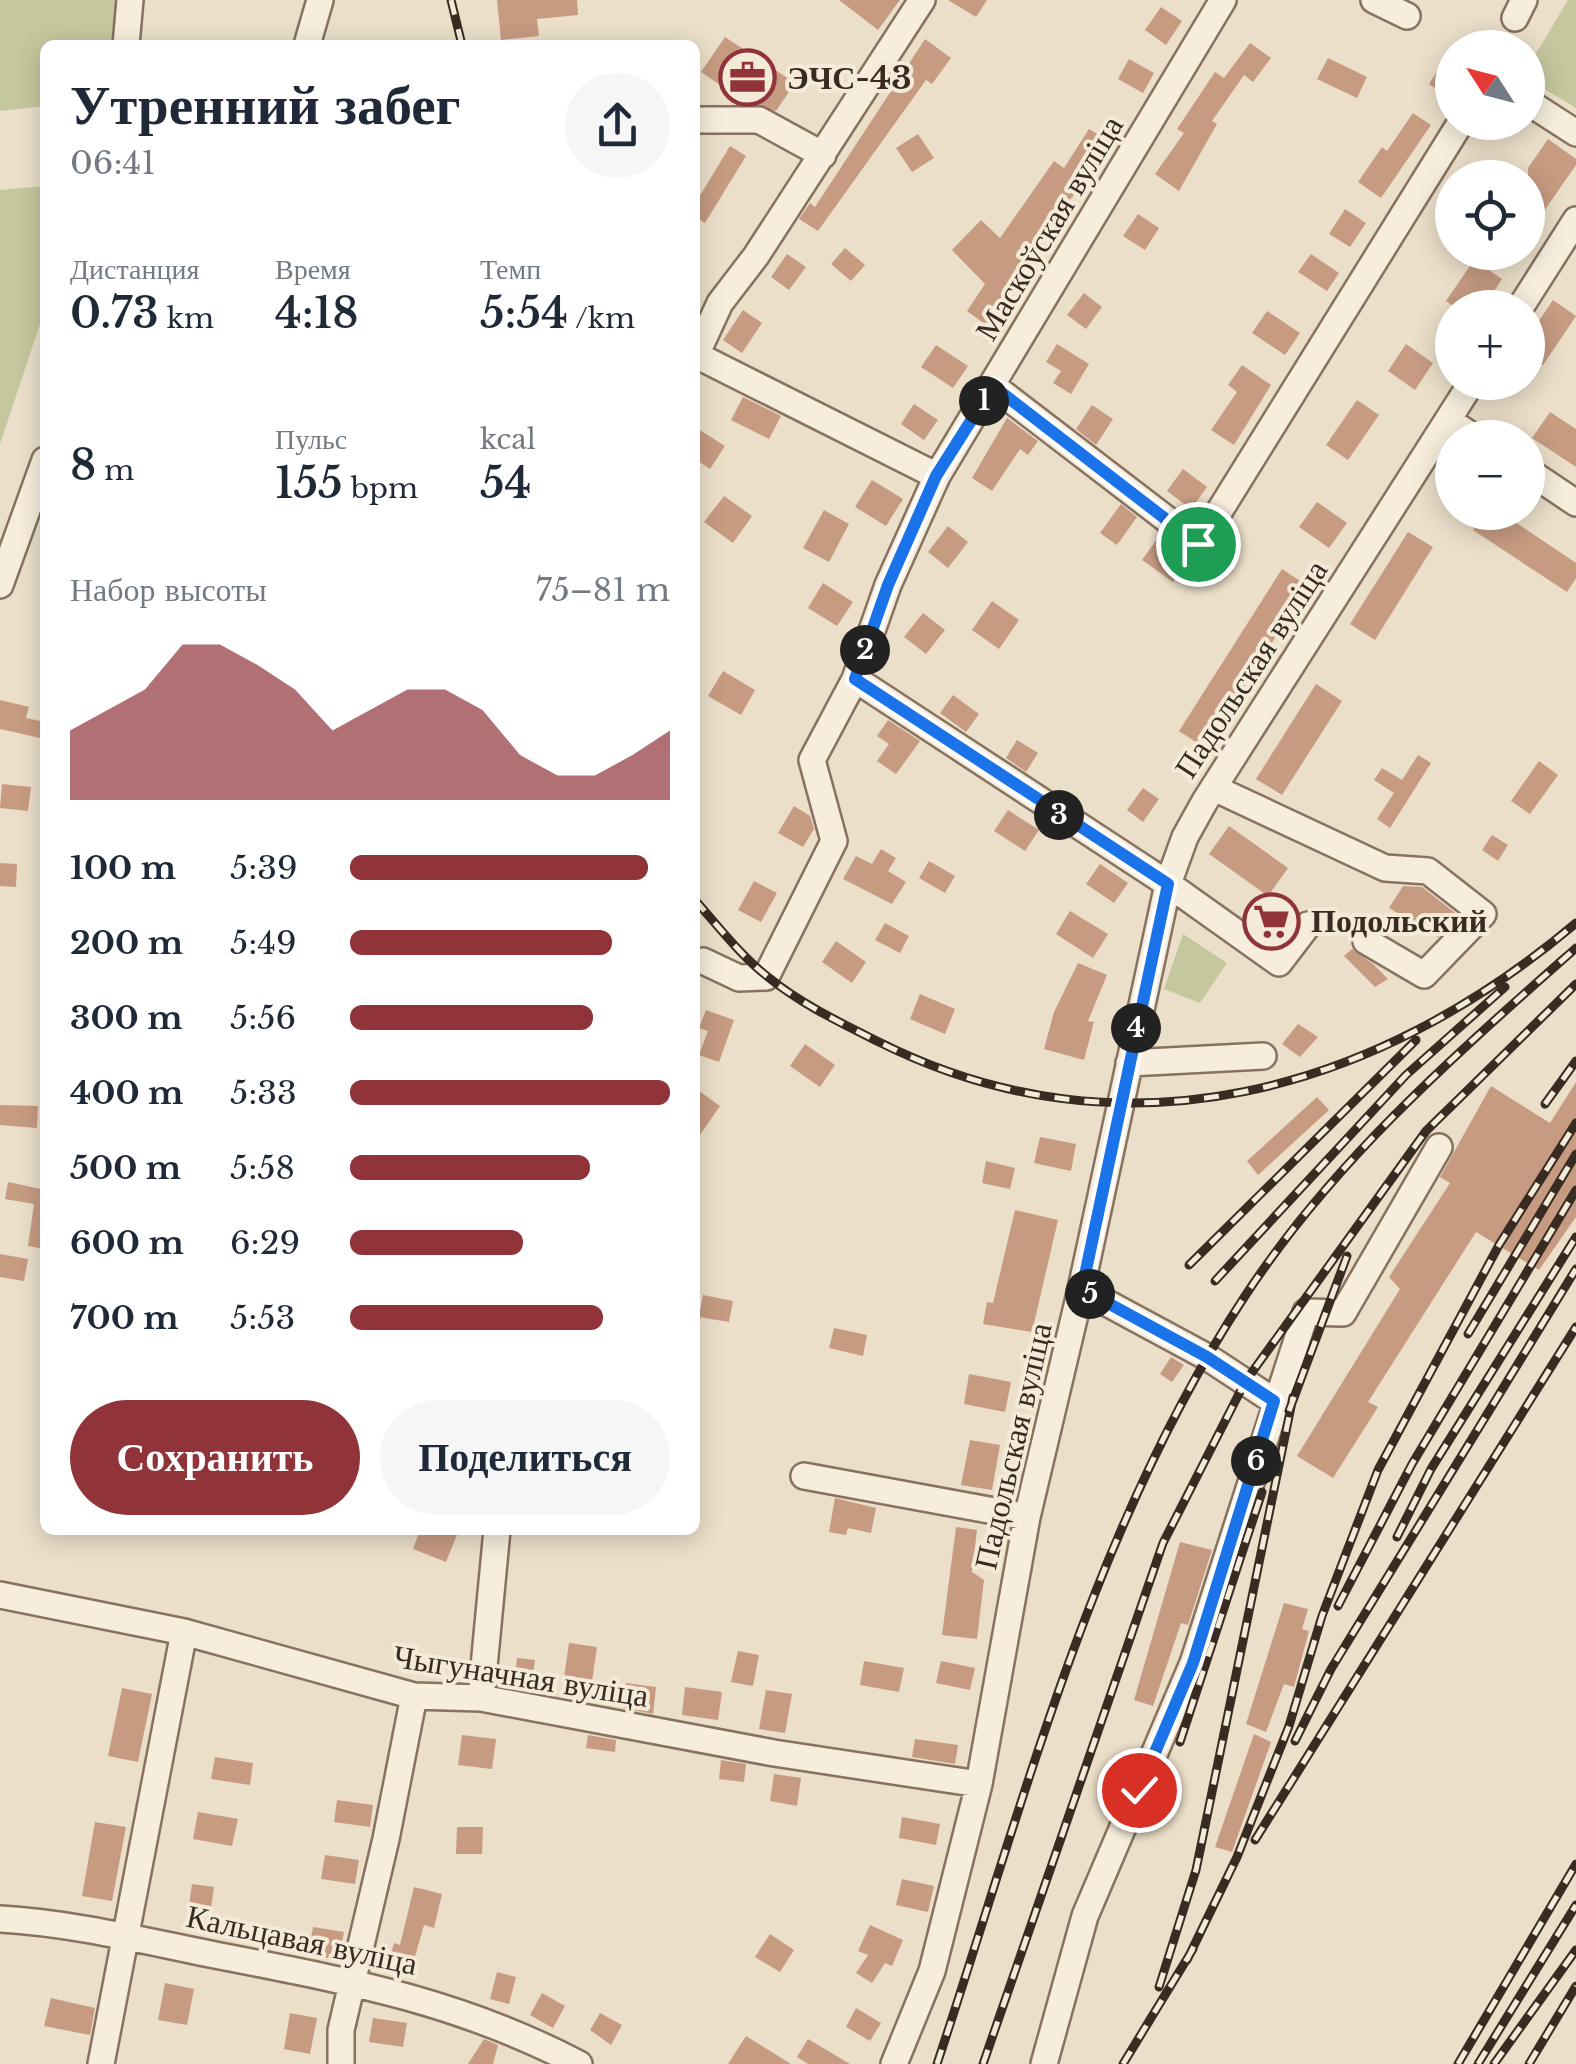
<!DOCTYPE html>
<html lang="ru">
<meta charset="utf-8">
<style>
body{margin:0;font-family:"Libre Baskerville",serif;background:#f6f6f7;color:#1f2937;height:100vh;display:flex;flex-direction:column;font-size:38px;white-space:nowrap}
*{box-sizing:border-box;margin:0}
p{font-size:32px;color:#747a83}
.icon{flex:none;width:55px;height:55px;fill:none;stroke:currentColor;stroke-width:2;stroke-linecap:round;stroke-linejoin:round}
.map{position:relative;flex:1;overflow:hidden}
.drawer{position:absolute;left:40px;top:40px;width:660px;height:1495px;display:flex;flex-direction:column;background:#fff;border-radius:15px;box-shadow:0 5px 25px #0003}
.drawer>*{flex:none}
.needle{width:65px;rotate:306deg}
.buttons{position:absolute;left:1435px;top:30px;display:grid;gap:20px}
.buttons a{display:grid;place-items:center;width:110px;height:110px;border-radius:50%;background:#fff;box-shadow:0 5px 25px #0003;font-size:50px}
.pin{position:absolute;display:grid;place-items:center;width:85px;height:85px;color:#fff;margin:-42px;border:5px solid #fff;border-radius:50%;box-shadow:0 2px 10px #0007}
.km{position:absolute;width:50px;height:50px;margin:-25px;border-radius:50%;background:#222;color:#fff;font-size:28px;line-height:50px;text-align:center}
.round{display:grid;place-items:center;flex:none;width:105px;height:105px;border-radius:52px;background:#f6f6f7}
.overview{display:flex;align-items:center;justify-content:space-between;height:170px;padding:0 30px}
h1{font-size:55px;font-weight:600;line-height:75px}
.metrics{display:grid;grid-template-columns:repeat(3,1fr);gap:15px;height:170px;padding:10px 30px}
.metrics div{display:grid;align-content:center}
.metrics b{font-size:42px;font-weight:600}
.metrics small{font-size:28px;font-weight:400}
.metrics p{font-size:28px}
.chart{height:280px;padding:20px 30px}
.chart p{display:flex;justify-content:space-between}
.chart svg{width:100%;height:180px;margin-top:10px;fill:#90343a;opacity:.7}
.button{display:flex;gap:20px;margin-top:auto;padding:20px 30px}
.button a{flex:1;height:115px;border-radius:60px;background:#90343a;color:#fff;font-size:40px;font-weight:600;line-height:115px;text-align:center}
.button a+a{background:#f6f6f7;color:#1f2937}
ul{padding:0 30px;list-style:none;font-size:32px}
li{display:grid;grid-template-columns:160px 120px 1fr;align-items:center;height:75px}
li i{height:25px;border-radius:12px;background:#90343a}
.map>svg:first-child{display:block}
.green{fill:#c5c89e}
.building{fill:#c69b82}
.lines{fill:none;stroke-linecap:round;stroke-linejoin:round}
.minor-casing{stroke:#86725f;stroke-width:30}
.minor{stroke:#f6eddc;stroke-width:25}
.rail-casing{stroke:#382b21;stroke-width:9}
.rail{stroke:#f3ead8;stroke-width:5;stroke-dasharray:15;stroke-linecap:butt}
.route-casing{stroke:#fff;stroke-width:20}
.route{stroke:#1a73e8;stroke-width:12}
.labels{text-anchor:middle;stroke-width:8;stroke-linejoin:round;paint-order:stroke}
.poi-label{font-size:32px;font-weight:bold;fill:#382b21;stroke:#f3ead8;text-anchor:start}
.street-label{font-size:32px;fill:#382b21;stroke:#f3ead8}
</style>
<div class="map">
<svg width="1576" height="2064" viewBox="0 0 1576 2064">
<rect width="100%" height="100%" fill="#ebdfc9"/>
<path class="green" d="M 0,0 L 116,0 L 111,45 L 45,45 L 45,106 L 0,111 Z
M 1568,0 L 1576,0 L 1576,108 L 1528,79 L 1528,67 Z
M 45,186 L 45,309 L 0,444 L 0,190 Z
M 1183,934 L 1227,963 L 1200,1003 L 1164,989 Z"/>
<path class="building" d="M 497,0 L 577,0 L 578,15 L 537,19 L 539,36 L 501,40 Z
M 839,0 L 900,0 L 878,30 Z
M 948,0 L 987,0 L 976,17 Z
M 1161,7 L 1182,21 L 1166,45 L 1145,30 Z
M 725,37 L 795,83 L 776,111 L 748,104 L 701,72 Z
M 925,39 L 951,58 L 932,84 L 926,80 L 818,231 L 799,219 L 810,203 L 815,207 Z
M 1250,43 L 1271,58 L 1253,82 L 1244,75 L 1212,121 L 1217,124 L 1179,191 L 1155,174 L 1184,133 L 1177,129 L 1215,72 L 1224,78 Z
M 1452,48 L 1452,100 L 1429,84 Z
M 1328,58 L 1367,77 L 1357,98 L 1317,79 Z
M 1129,59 L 1154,73 L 1143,93 L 1118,79 Z
M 1413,113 L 1431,125 L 1381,198 L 1358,182 L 1382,147 L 1387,151 Z
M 1089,129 L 1113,143 L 1026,258 L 1030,261 L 989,327 L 967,311 L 985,284 L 952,250 L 981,220 L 1000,238 L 1054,161 L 1064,168 Z
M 918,134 L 934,158 L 912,172 L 896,148 Z
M 1548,139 L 1576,159 L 1576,165 L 1528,234 L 1528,168 Z
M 730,146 L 746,156 L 705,223 L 695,217 L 695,204 Z
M 1345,209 L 1366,223 L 1350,247 L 1329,234 Z
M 1138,214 L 1159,228 L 1145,250 L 1123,236 Z
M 845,248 L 865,265 L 851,281 L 831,264 Z
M 787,254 L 806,267 L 789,290 L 771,277 Z
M 1311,254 L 1339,273 L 1327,291 L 1298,272 Z
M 1474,260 L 1502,279 L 1483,308 L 1456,308 L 1446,301 Z
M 1084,293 L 1102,307 L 1086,329 L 1067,315 Z
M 1553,300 L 1576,316 L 1543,365 L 1528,354 L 1528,337 Z
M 743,310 L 762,323 L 742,353 L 723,340 Z
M 1267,311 L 1300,333 L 1285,355 L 1252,333 Z
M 1057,344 L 1089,364 L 1071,394 L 1053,383 L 1061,371 L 1046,362 Z
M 1406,344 L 1433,363 L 1415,390 L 1388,371 Z
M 936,345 L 968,366 L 953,388 L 921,367 Z
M 1242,365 L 1271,385 L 1234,445 L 1211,430 L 1237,392 L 1228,385 Z
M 743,397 L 781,416 L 769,439 L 731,420 Z
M 1357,400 L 1379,415 L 1348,460 L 1326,445 Z
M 914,404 L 938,420 L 924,440 L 901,424 Z
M 1092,405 L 1113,419 L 1096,445 L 1076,429 Z
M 1550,412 L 1576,429 L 1576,467 L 1532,438 Z
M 1007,418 L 1038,441 L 1028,455 L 1020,449 L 992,491 L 972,478 Z
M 695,427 L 725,446 L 710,469 L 695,459 Z
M 1183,469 L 1207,487 L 1191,509 L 1167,491 Z
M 872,480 L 903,499 L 886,526 L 855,507 Z
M 724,496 L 752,516 L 733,543 L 704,522 Z
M 1317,502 L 1347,523 L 1329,548 L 1299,527 Z
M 1121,504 L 1137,517 L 1117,545 L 1100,533 Z
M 824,510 L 849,524 L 829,562 L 803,548 Z
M 1484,512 L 1500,512 L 1576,563 L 1576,578 L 1567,592 L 1473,530 Z
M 948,526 L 968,542 L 948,568 L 928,552 Z
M 1408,532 L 1433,547 L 1375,640 L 1350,624 Z
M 1160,535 L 1190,558 L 1173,582 L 1142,560 Z
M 1282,569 L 1308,586 L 1205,748 L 1179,731 Z
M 823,583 L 853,602 L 837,626 L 808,608 Z
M 992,601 L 1019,620 L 999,649 L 972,630 Z
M 923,613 L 945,630 L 926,654 L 904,637 Z
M 723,671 L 755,690 L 741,715 L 708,696 Z
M 1316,684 L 1342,701 L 1282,795 L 1256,779 Z
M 953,695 L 979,714 L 966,732 L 940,713 Z
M 0,700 L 29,707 L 26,718 L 45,722 L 45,739 L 0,729 Z
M 888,720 L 920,741 L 896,774 L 877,761 L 889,744 L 877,736 Z
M 1017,740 L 1038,753 L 1026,772 L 1006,758 Z
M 1418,755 L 1431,763 L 1390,828 L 1377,819 L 1394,793 L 1374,780 L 1382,768 L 1402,780 Z
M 1539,761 L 1558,775 L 1530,814 L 1511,801 Z
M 2,784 L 31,787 L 28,811 L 0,808 Z
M 1143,788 L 1159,799 L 1143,822 L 1127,810 Z
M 794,806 L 810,816 L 814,829 L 803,847 L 778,833 Z
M 1008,810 L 1039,830 L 1025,851 L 994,831 Z
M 1229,826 L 1288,868 L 1268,896 L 1209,854 Z
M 1492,835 L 1508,845 L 1498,861 L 1482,850 Z
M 881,849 L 896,858 L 888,871 L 906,882 L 892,904 L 843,879 L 856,856 L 872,864 Z
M 929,861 L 955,876 L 945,893 L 919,878 Z
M 0,863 L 17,864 L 16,887 L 0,886 Z
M 1100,864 L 1128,883 L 1114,903 L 1086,884 Z
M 754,881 L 777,893 L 761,922 L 738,910 Z
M 1403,886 L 1422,887 L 1459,916 L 1438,937 L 1389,908 Z
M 1270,900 L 1292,915 L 1274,940 L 1254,925 Z
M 1070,911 L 1108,934 L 1093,958 L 1056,934 Z
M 885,923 L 909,936 L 900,953 L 875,940 Z
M 836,941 L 866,962 L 852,983 L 822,962 Z
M 1352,949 L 1373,964 L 1388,979 L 1375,987 L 1344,956 Z
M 1078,963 L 1107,975 L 1088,1021 L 1094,1022 L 1084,1060 L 1044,1049 L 1054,1012 Z
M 920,994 L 955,1009 L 945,1034 L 910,1019 Z
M 706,1010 L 734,1020 L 719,1062 L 699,1055 L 708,1031 L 699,1028 Z
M 1298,1024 L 1318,1037 L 1300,1057 L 1282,1044 Z
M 805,1044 L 835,1065 L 820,1087 L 790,1066 Z
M 1576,1082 L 1576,1217 L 1539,1270 L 1476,1232 L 1368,1402 L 1378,1407 L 1333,1478 L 1297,1456 L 1400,1289 L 1389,1277 L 1450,1183 L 1440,1177 L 1491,1086 L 1550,1123 Z
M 695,1088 L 720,1106 L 695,1142 Z
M 1317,1097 L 1329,1110 L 1258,1175 L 1247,1161 Z
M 0,1105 L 38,1106 L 37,1128 L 0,1125 Z
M 1040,1137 L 1076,1144 L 1071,1171 L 1034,1163 Z
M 986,1161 L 1015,1168 L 1010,1189 L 982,1183 Z
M 8,1182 L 45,1190 L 45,1249 L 28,1246 L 34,1204 L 5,1199 Z
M 1015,1210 L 1058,1220 L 1032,1332 L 983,1324 L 987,1302 L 993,1303 Z
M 0,1254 L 28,1259 L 24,1281 L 0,1277 Z
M 703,1295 L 733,1301 L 729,1322 L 699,1317 Z
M 834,1328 L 867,1335 L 863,1356 L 829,1348 Z
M 1171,1357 L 1184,1365 L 1172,1382 L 1160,1374 Z
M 1027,1370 L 1042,1373 L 1038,1394 L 1023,1391 Z
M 969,1374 L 1011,1382 L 1005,1412 L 964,1404 Z
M 970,1440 L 1000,1445 L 992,1490 L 961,1485 Z
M 835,1498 L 876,1508 L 871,1533 L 848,1528 L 846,1535 L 829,1532 Z
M 956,1527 L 977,1530 L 972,1572 L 984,1580 L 977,1639 L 942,1635 Z
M 420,1530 L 459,1530 L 446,1562 L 413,1549 Z
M 1180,1542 L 1212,1550 L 1188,1625 L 1181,1623 L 1153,1706 L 1134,1700 Z
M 1284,1603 L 1308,1609 L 1302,1629 L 1309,1631 L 1294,1687 L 1284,1684 L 1266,1732 L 1246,1724 Z
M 569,1643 L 597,1647 L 590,1695 L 562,1691 Z
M 738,1651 L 759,1655 L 753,1686 L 731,1682 Z
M 517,1658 L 535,1660 L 531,1689 L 514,1687 Z
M 864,1661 L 904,1668 L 899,1692 L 860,1685 Z
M 941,1661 L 975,1668 L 970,1690 L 936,1683 Z
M 626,1683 L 656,1687 L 653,1714 L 623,1708 Z
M 685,1687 L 722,1692 L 718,1720 L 682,1715 Z
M 122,1688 L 152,1694 L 138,1762 L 108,1756 Z
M 766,1690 L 792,1694 L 785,1733 L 759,1729 Z
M 1254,1734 L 1271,1742 L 1232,1852 L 1215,1847 Z
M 462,1735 L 496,1739 L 492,1769 L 458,1765 Z
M 588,1735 L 616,1740 L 615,1752 L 586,1748 Z
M 915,1739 L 958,1745 L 955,1764 L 912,1757 Z
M 215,1757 L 253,1763 L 250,1785 L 211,1779 Z
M 721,1760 L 746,1764 L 744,1782 L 719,1779 Z
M 774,1774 L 801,1778 L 797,1806 L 770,1801 Z
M 337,1800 L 373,1805 L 370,1827 L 334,1822 Z
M 198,1812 L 238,1819 L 232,1846 L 193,1839 Z
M 902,1817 L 940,1824 L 936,1845 L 899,1838 Z
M 95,1822 L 126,1827 L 112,1901 L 82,1896 Z
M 457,1827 L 483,1827 L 482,1854 L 456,1854 Z
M 325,1855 L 359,1860 L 355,1884 L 321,1879 Z
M 902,1879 L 934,1886 L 928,1912 L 896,1905 Z
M 192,1884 L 214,1887 L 210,1915 L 188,1912 Z
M 414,1887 L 442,1894 L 434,1928 L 424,1925 L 409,1977 L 386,1970 L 394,1943 L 400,1945 Z
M 870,1925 L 903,1940 L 892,1966 L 885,1963 L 872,1983 L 856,1973 L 868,1955 L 858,1951 Z
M 313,1927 L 344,1932 L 339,1960 L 308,1955 Z
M 770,1934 L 794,1950 L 780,1972 L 755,1957 Z
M 497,1972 L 516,1977 L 509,2004 L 490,1999 Z
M 165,1983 L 194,1989 L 187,2025 L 158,2020 Z
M 542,1993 L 565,2006 L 553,2028 L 530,2015 Z
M 51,1998 L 95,2008 L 90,2035 L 44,2026 Z
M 856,2008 L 881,2023 L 870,2041 L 846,2027 Z
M 290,2013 L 317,2018 L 310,2054 L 284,2049 Z
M 600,2013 L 622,2025 L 611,2045 L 590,2030 Z
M 373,2018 L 407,2023 L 403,2047 L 369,2042 Z
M 746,2036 L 791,2064 L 728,2064 Z
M 484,2039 L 498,2045 L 493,2064 L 468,2064 Z
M 808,2039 L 850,2064 L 808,2064 L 797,2057 Z"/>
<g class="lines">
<defs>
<path id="minor" d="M 1374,0 L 1407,16
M 1515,18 L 1524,0
M 126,45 L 130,0
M 307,45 L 320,0
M 1528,102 L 1576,133
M 695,120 L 759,120 L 823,155
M 1520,308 L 1576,220
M 696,355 L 937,476
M 695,357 L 720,303 L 756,256 L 922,0
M 993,386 L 1199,544 L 1461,122
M 1448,420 L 1475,438
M 1528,471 L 1576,503
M 0,585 L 45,460
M 855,679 L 1168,884 L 1279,963 L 1308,925
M 1214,788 L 1385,868 L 1428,871 L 1483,914 L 1424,975 L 1366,941
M 703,961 L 739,978 L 766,977 L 834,841 L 812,760 L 855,679 L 888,585 L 937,476 L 1223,0
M 1129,1063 L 1263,1056
M 1081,1289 L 1207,1357 L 1274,1401
M 804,1476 L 1027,1517
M 0,1595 L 184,1632 L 414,1696 L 481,1698 L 774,1753 L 979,1784
M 481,1698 L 497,1530
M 0,1919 C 71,1923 141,1940 210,1954 C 343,1980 457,2000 579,2064
M 101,2064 L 184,1632
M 341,2064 L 341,2030 L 386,1839 L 414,1696
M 894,2064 L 932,1971 L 979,1784 L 1027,1517 L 1081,1289 L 1168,884 L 1185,837 L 1205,801 L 1472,382
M 1044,2064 L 1085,1916 L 1193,1663 L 1306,1312 L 1343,1313 L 1439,1147"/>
</defs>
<use href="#minor" class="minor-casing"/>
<use href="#minor" class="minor"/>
<defs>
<path id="rail" d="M 451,0 L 462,45
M 695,900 C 718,926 741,956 768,977 C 801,1004 841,1023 879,1042 C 1123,1164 1376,1092 1576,923
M 1545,1104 L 1576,1061
M 1189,1265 L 1416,1040
M 1215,1281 L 1406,1075 L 1505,987
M 1468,1334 L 1576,1154
M 1289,1411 L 1347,1256
M 1397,1537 L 1431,1469 L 1576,1237
M 1338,1606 L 1412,1464 L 1576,1190
M 1295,1741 L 1331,1669 L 1576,1269
M 1180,1742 L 1262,1492
M 1255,1840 L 1576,1327
M 1187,1960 L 1237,1857 L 1289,1726 L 1322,1616 L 1378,1470 L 1499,1245 L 1576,1123
M 1159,1987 L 1196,1870 L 1293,1397
M 937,2064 C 1024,1803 1092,1529 1245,1296 C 1334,1160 1455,1055 1576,948
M 983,2064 L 1163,1543 L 1245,1382 L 1426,1131 L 1576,984
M 1123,2064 L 1193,1949
M 1458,2064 L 1576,1864
M 1478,2064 L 1576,1905
M 1494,2064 L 1576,1950
M 1529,2064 L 1576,1986"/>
</defs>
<use href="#rail" class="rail-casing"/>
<use href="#rail" class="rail"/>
</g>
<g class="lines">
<defs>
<path id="route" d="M 1139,1790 L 1193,1663 L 1274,1401 L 1207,1357 L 1082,1289 L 1168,884 L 855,679 L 888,585 L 936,476 L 993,386 L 1198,544"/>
</defs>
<use href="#route" class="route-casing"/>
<use href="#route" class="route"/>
</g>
<defs>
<symbol id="office-ring" viewBox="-11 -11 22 22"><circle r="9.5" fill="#f3ead8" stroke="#90343a" stroke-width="1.5"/><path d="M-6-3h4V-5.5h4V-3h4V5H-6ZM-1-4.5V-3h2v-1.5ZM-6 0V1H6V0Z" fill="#90343a"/></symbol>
<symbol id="supermarket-ring" viewBox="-11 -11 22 22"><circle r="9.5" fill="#f3ead8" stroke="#90343a" stroke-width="1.5"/><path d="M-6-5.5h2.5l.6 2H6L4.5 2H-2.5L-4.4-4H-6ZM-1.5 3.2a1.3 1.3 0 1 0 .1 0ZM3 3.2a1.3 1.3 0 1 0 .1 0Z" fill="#90343a"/></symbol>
</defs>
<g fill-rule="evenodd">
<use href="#office-ring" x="716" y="46" width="63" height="63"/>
<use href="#supermarket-ring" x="1240" y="890" width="63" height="63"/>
</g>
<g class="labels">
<g class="poi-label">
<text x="787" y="89">ЭЧС-43</text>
<text x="1311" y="932">Подольский</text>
</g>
<g class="street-label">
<text transform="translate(1049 228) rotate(-59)" y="11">Маскоўская вуліца</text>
<text transform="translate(1251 669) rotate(-57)" y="11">Падольская вуліца</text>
<text transform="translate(1013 1446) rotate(-77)" y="11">Падольская вуліца</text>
<text transform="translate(521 1676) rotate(9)" y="11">Чыгуначная вуліца</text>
<text transform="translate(302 1940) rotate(12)" y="11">Кальцавая вуліца</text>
</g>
</g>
</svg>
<div class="buttons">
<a><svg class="needle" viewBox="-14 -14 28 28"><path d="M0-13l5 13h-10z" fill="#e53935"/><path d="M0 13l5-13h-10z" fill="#747a83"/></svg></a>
<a><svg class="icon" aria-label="locate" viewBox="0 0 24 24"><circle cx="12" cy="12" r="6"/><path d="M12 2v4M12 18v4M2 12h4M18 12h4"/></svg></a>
<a>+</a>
<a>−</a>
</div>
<div class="pin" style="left:1198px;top:544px;background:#1e9e55"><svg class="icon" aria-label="arrive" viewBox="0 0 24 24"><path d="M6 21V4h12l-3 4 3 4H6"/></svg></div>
<div class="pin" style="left:1139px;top:1790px;background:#d93025"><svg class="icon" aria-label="check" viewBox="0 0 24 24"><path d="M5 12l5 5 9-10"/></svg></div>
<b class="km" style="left:984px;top:401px">1</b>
<b class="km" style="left:865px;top:650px">2</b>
<b class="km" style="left:1059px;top:815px">3</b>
<b class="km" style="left:1136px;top:1028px">4</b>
<b class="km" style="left:1090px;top:1294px">5</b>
<b class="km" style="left:1256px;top:1461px">6</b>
<section class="drawer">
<div class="overview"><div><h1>Утренний забег</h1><p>06:41</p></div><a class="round"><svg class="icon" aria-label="share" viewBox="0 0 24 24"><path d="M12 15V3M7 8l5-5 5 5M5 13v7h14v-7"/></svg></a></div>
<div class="metrics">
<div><p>Дистанция</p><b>0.73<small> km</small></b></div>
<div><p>Время</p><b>4:18</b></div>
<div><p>Темп</p><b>5:54<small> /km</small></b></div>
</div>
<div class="metrics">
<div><b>8<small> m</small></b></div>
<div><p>Пульс</p><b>155<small> bpm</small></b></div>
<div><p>kcal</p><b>54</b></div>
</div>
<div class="chart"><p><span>Набор высоты</span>75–81 m</p>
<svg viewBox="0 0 160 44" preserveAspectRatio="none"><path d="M0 44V27L10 22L20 17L30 6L40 6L50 11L60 17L70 27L80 22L90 17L100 17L110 22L120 33L130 38L140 38L150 33L160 27V44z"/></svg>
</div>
<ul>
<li><b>100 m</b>5:39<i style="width:93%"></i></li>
<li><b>200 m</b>5:49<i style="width:82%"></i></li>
<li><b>300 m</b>5:56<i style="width:76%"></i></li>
<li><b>400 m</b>5:33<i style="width:100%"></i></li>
<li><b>500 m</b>5:58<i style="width:75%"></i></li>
<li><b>600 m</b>6:29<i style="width:54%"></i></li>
<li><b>700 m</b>5:53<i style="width:79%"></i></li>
</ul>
<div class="button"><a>Сохранить</a><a>Поделиться</a></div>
</section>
</div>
